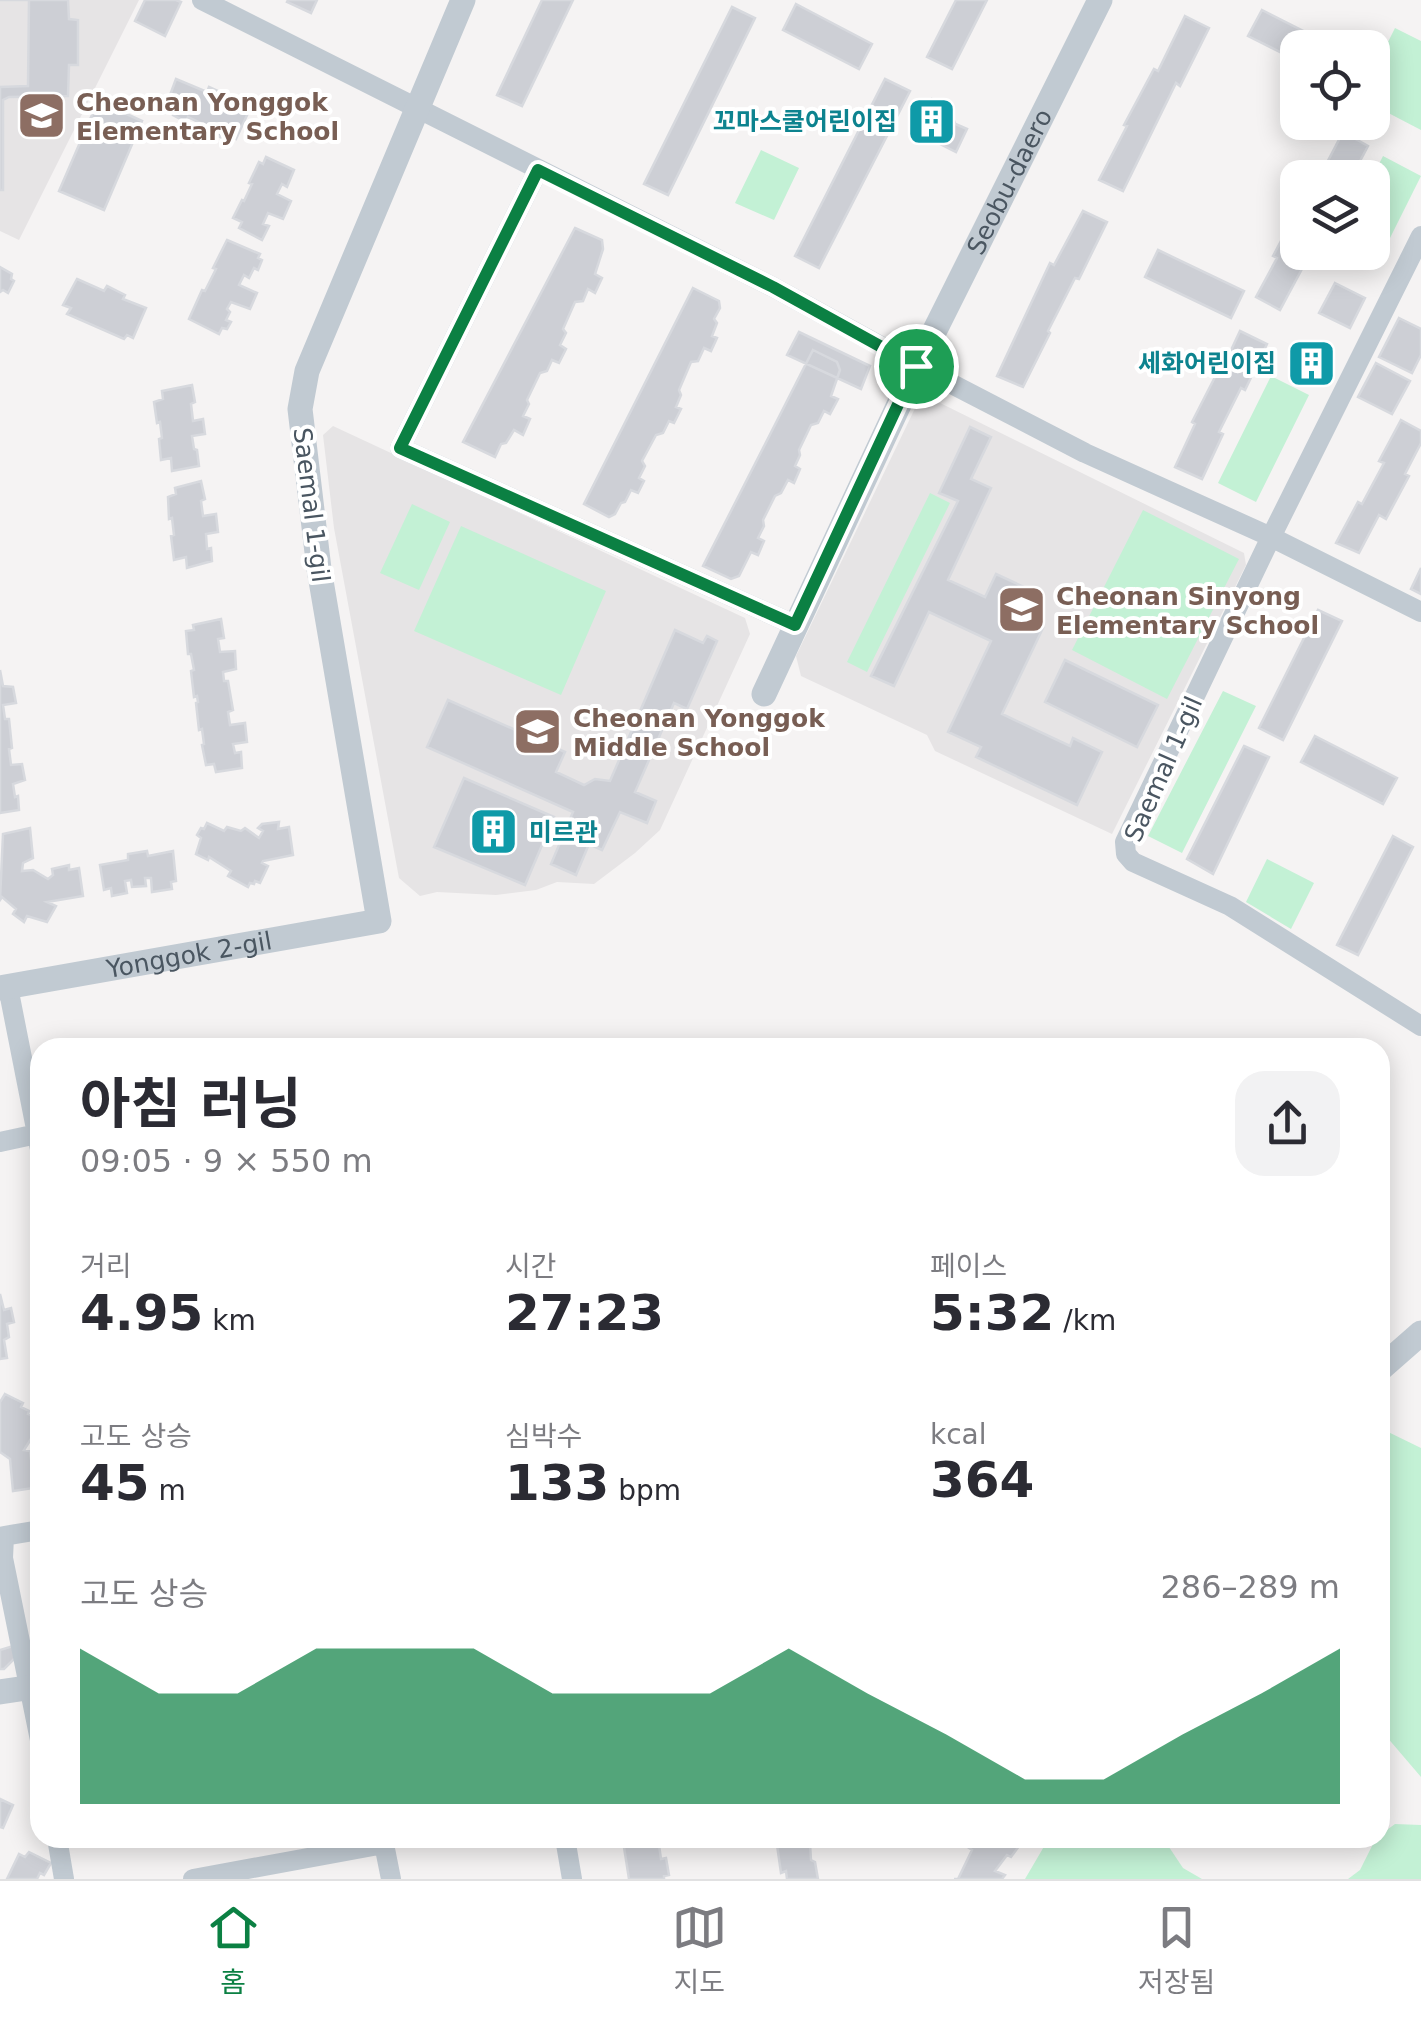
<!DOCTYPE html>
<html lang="ko">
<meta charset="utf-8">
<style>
body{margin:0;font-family:"DejaVu Sans","Noto Sans KR",sans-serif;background:#f2f2f3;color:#2b2b33;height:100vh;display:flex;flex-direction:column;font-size:38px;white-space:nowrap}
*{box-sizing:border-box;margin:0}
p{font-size:32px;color:#7c7c81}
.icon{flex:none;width:55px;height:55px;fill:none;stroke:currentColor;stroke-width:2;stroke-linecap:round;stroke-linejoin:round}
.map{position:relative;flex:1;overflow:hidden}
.drawer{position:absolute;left:30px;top:1038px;width:1360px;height:810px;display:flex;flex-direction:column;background:#fff;border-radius:30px;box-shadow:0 5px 25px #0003}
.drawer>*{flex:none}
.buttons{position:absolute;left:1280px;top:30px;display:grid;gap:20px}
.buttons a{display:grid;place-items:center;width:110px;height:110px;border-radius:20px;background:#fff;box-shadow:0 5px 25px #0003;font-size:50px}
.pin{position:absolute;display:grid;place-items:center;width:85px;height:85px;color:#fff;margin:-42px;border:5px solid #fff;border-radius:50%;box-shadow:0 2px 10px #0007}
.round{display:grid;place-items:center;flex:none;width:105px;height:105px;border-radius:30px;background:#f2f2f3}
.head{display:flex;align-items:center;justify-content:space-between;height:170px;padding:0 50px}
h1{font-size:55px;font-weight:700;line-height:75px}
.figures{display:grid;grid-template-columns:repeat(3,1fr);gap:15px;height:170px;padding:10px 50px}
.figures div{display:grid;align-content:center}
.figures b{font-size:50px;font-weight:700}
.figures small{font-size:28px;font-weight:400}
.figures p{font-size:28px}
.chart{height:280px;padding:20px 50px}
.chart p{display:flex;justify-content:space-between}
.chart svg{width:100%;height:180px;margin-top:10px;fill:#0b8043;opacity:.7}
.menu{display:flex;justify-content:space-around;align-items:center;height:140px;border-top:2px solid #e1e1e2;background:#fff;font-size:28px;color:#7c7c81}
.menu a{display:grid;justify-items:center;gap:5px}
.menu .on{color:#0b8043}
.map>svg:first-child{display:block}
.education{fill:#e6e4e5}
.green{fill:#c3f1d5}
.building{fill:#cdcfd5;stroke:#d7d9de;stroke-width:2.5}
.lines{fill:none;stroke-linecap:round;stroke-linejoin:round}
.minor{stroke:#c1cad2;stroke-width:20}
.tertiary{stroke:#c1cad2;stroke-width:25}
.route-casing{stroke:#fff;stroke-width:20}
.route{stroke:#0b8043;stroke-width:12}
.labels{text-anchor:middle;stroke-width:8;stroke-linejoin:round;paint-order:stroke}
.education-label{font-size:25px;font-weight:bold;fill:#785e54;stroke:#fff;text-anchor:start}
.culture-label{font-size:25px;font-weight:bold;fill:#0d838f;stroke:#fff;text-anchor:end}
.street-label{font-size:25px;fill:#4a5661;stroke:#fff}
</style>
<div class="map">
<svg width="1421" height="1879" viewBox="0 0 1421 1879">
<rect width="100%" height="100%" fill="#f5f3f3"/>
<path class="education" d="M 0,0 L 139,0 L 19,240 L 0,231 Z
M 932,399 L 1244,553 L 1246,565 L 1112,834 L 935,751 L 927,735 L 801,676 L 796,656 L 918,402 Z
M 333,426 L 745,618 L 750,634 L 660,830 L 635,853 L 594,884 L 557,882 L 536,890 L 496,895 L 437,892 L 420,896 L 399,878 L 334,528 L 323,435 Z"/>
<path class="green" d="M 1395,28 L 1421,41 L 1421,130 L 1373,105 L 1373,72 Z
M 761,150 L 799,168 L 774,220 L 735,203 Z
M 1383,156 L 1421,176 L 1378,262 L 1359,253 L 1372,252 L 1372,178 Z
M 1271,376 L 1309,395 L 1256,502 L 1218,483 Z
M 930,493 L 950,503 L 867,672 L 847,662 Z
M 412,504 L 450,522 L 419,590 L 380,573 Z
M 1143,510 L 1239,559 L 1167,699 L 1072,650 Z
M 461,526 L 606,591 L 561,695 L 414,631 Z
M 1223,691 L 1256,706 L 1182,853 L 1148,836 Z
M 1267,859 L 1314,883 L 1291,929 L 1246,902 Z
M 1380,1428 L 1421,1448 L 1421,1777 L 1380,1729 Z
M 1395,1824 L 1421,1825 L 1421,1879 L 1348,1879 L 1360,1870 L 1376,1838 L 1380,1838 L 1380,1835 Z
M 1049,1838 L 1163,1838 L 1183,1868 L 1202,1879 L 1025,1879 Z"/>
<path class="building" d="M 0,0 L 68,0 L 69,19 L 78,20 L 78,65 L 69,65 L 68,96 L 9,97 L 3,100 L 3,190 L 0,190 L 0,87 L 28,86 L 29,0 Z
M 145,0 L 176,0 L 181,2 L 165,36 L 135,21 Z
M 288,0 L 317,0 L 311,13 L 287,2 Z
M 542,0 L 573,0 L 522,106 L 497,95 Z
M 956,0 L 987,0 L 952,69 L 927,57 Z
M 796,4 L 872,44 L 859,69 L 783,30 Z
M 732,7 L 755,18 L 668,195 L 644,184 Z
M 1262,10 L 1337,48 L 1298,48 L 1298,61 L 1248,36 Z
M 1185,16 L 1209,28 L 1180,86 L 1176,83 L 1123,191 L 1099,180 L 1127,126 L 1124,125 L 1154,69 L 1158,71 Z
M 176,79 L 207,92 L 209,87 L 229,96 L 226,101 L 249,111 L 236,139 L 231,136 L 229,141 L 209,132 L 211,128 L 188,117 L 186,122 L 173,115 L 174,110 L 166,106 Z
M 885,79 L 910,91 L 819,268 L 795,256 Z
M 932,99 L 949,108 L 955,123 L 944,118 L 933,141 L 916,133 Z
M 98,101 L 142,121 L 104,210 L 59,191 Z
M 944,119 L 967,129 L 956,152 L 934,141 Z
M 1343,132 L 1368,146 L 1351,178 L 1314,178 L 1317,172 L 1321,174 Z
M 266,157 L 294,170 L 287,187 L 282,184 L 277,194 L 291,201 L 283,219 L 268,213 L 263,224 L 269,226 L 262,240 L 239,228 L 242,222 L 233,218 L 242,200 L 244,201 L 252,184 L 249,183 L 259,162 L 263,164 Z
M 1298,209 L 1298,252 L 1306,252 L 1300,265 L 1303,267 L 1280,310 L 1256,297 L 1277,258 L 1273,256 Z
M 1083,211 L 1107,222 L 1079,279 L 1075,278 L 1048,331 L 1050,333 L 1023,387 L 997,376 L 1050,263 L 1054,265 Z
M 575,228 L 602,240 L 603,249 L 595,274 L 602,278 L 595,293 L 588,289 L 583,301 L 575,302 L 563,329 L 566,333 L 560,345 L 566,349 L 559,363 L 552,360 L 547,371 L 540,373 L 527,400 L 529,404 L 523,416 L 530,419 L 523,435 L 514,430 L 506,443 L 501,444 L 495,457 L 463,442 Z
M 227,240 L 260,254 L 258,258 L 262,260 L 258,270 L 254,268 L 249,278 L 244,275 L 239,285 L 257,293 L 250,309 L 231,302 L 227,309 L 230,312 L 226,320 L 231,322 L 227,329 L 222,328 L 219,334 L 189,319 L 202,290 L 205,291 L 216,269 L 213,268 Z
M 1158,250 L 1244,291 L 1231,318 L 1145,277 Z
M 0,267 L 12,274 L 11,279 L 14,281 L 8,293 L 3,290 L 0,292 Z
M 77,279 L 104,291 L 107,286 L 125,295 L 123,299 L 146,308 L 133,338 L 127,335 L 124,339 L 67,314 L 71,308 L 63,305 Z
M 1335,283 L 1365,298 L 1350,328 L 1319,313 Z
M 693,288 L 719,301 L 720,308 L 714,319 L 717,323 L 712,336 L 717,338 L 711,351 L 704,348 L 698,361 L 691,362 L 679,390 L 681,395 L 676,407 L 681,409 L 674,423 L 669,421 L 663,433 L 656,435 L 642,461 L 645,466 L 639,478 L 644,481 L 638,493 L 631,490 L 625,502 L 621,503 L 615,514 L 609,517 L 584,504 Z
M 1399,318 L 1421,329 L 1421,355 L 1412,373 L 1379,357 Z
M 1240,331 L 1267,344 L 1245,390 L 1241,388 L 1219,432 L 1223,434 L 1202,479 L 1175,467 L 1195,424 L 1192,422 L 1216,375 L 1219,376 Z
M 799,332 L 870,366 L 861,389 L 787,355 Z
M 1305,342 L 1332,355 L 1318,385 L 1290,372 Z
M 813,350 L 837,362 L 840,370 L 831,396 L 838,399 L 830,414 L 824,411 L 818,423 L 811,425 L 799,450 L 800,455 L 795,466 L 800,469 L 794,483 L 788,480 L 781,493 L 775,496 L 763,520 L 764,526 L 758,538 L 764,541 L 758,555 L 751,552 L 739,576 L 731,579 L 703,566 Z
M 1376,363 L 1410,381 L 1392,414 L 1358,397 Z
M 192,385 L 195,402 L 191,404 L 193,421 L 203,419 L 205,434 L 192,436 L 194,449 L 197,450 L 199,466 L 172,471 L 171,458 L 161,460 L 159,439 L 162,438 L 160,422 L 157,423 L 154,402 L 163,399 L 162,391 Z
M 1401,420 L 1421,431 L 1421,443 L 1405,474 L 1409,476 L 1386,519 L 1379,515 L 1359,553 L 1336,543 L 1358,502 L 1362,504 L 1384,463 L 1379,461 Z
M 970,427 L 991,437 L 971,479 L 991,488 L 948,580 L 985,597 L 996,574 L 1039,594 L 1027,621 L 1043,628 L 1002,714 L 1070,746 L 1073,738 L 1102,752 L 1077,805 L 976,757 L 981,747 L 948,732 L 991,641 L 929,612 L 894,686 L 871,676 L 958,501 L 939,493 Z
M 201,481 L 205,499 L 201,501 L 203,516 L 216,514 L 218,532 L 206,534 L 207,549 L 211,548 L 212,561 L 187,568 L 186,557 L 174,560 L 171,536 L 174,535 L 172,518 L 169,519 L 168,497 L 176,494 L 175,488 Z
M 1421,568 L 1421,594 L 1411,589 Z
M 1318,610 L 1342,621 L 1283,740 L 1259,728 Z
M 221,619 L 224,638 L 218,639 L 220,652 L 235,651 L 236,669 L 223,672 L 224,681 L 228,681 L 233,710 L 228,712 L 230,725 L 245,723 L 247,742 L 233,744 L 235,753 L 241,752 L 242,768 L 216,772 L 214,764 L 206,765 L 202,745 L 204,744 L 202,729 L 199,730 L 196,703 L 198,702 L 197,696 L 194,697 L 191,671 L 194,670 L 191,654 L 188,654 L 186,631 L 194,630 L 193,625 Z
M 675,630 L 703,643 L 707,636 L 717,641 L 687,709 L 674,703 L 635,792 L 656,801 L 647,823 L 620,812 L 602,850 L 589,844 L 576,875 L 551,864 L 573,812 L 427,747 L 448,700 L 565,752 L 556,772 L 584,785 L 595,779 L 610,781 Z
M 1065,660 L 1158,705 L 1137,747 L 1045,702 Z
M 0,670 L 3,686 L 13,687 L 16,703 L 3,705 L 5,719 L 9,719 L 12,748 L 9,749 L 11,765 L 22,764 L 25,780 L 13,784 L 15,797 L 18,796 L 19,810 L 0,813 Z
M 1315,736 L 1397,778 L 1383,804 L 1301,762 Z
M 1244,746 L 1269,757 L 1213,874 L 1187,859 Z
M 464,778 L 554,817 L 525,885 L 434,847 Z
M 279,822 L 278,829 L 289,827 L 293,855 L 263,861 L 262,863 L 268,866 L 260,883 L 255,881 L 254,884 L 250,883 L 248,887 L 228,876 L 231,871 L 209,857 L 208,860 L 196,854 L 201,838 L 197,835 L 201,828 L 204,829 L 207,823 L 224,831 L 227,827 L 241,831 L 245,828 L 259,838 L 263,831 L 258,828 L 262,824 Z
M 30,828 L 33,858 L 23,863 L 22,871 L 33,870 L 48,879 L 53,875 L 52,869 L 69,865 L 69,870 L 79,868 L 83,896 L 47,902 L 56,906 L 47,922 L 27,916 L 24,922 L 13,914 L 16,909 L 2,897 L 0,900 L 3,834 Z
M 1393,836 L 1413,847 L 1358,955 L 1337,945 Z
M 147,851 L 148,856 L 173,851 L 176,881 L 171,882 L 172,889 L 152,892 L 151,878 L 145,878 L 146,886 L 132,887 L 131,880 L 125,881 L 127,893 L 112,896 L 111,888 L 104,890 L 100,865 L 128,860 L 128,854 Z
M 0,1294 L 4,1310 L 11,1308 L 14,1322 L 7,1324 L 9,1337 L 4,1340 L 7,1358 L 0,1359 Z
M 5,1394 L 23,1403 L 21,1407 L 29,1411 L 28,1414 L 40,1418 L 40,1442 L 38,1436 L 34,1434 L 24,1450 L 30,1451 L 31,1459 L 38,1460 L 40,1487 L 13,1491 L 10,1459 L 0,1452 L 0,1402 Z
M 13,1646 L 15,1658 L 4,1669 L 0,1669 L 0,1650 Z
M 0,1799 L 13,1805 L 3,1828 L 0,1827 Z
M 628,1838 L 658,1838 L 661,1859 L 666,1858 L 669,1875 L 664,1876 L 664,1879 L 629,1879 L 623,1841 Z
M 776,1838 L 813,1838 L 813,1842 L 810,1844 L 811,1860 L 815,1862 L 818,1879 L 787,1879 L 786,1871 L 781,1873 Z
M 976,1838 L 1025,1838 L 1011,1857 L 1007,1855 L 995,1871 L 1005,1875 L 1002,1879 L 954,1879 L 958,1879 L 972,1850 L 969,1848 Z
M 29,1852 L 51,1863 L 44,1875 L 40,1873 L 37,1879 L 7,1879 L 19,1854 L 25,1857 Z"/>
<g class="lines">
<path class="minor" d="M 202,0 L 773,287 L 917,366 L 1085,453 L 1271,537 L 1421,612
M 538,170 L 400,448 L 795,625
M 1421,236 L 1271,537 L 1125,842 L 1126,854 L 1133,862 L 1230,906 L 1421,1026
M 8,987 L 40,1149
M 0,1142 L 37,1134
M 40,1530 L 4,1536 L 3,1558 L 40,1740
M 57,1838 L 64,1879
M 565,1838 L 572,1879
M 193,1879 L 384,1844 L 391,1879"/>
<g class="tertiary">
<path id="s1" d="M 764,694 L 917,366 L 1100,0"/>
<path id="s2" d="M 0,988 L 379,921 L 319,569 L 300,409 L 307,371 L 463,0"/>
<path d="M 1380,1369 L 1421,1333"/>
<path d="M 0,1692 L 40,1686"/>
</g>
</g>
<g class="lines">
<defs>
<path id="route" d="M 538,170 L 773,287 L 916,366 L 795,625 L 400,448 Z"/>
</defs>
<use href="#route" class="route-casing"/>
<use href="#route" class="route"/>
</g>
<defs>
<symbol id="school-square" viewBox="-11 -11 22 22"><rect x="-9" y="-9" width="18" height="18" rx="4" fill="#8d6e63" stroke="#fff"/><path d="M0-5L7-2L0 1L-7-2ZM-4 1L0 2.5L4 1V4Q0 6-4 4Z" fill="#fff"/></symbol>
<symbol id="building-square" viewBox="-11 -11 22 22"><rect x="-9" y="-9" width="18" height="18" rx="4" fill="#0f9aa8" stroke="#fff"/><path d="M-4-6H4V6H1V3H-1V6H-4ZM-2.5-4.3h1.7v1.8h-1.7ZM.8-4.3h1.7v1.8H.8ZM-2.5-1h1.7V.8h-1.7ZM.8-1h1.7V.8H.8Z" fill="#fff"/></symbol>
</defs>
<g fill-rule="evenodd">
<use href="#school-square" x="14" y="88" width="55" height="55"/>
<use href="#building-square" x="904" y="94" width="55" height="55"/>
<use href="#building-square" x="1284" y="336" width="55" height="55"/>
<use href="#school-square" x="994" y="582" width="55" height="55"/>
<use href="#school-square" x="510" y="704" width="55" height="55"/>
<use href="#building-square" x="466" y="804" width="55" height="55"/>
</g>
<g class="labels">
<g class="education-label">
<text x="76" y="111">Cheonan Yonggok<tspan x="76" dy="29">Elementary School</tspan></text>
<text x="1056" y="605">Cheonan Sinyong<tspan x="1056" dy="29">Elementary School</tspan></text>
<text x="573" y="727">Cheonan Yonggok<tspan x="573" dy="29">Middle School</tspan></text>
</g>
<g class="culture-label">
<text x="897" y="130">꼬마스쿨어린이집</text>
<text x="1276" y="372">세화어린이집</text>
<text x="529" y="841" text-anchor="start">미르관</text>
</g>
<g class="street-label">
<text dy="9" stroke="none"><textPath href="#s1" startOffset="568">Seobu-daero</textPath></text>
<text transform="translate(312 505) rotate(83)" y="9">Saemal 1-gil</text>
<text transform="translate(1163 769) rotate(-66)" y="9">Saemal 1-gil</text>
<text dy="9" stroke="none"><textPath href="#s2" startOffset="192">Yonggok 2-gil</textPath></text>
</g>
</g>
</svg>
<div class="buttons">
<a><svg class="icon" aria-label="locate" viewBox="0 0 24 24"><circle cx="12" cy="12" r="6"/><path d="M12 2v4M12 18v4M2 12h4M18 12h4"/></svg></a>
<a><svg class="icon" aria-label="layers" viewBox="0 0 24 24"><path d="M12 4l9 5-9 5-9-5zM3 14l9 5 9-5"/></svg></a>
</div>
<div class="pin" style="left:916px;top:366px;background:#1e9e55"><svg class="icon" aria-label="arrive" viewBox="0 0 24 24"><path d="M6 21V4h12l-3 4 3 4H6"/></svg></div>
<section class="drawer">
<div class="head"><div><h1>아침 러닝</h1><p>09:05 · 9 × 550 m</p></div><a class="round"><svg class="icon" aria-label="share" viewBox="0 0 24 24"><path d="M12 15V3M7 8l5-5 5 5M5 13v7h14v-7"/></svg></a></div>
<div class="figures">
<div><p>거리</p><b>4.95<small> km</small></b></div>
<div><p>시간</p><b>27:23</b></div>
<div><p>페이스</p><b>5:32<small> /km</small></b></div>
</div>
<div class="figures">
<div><p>고도 상승</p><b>45<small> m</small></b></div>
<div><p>심박수</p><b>133<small> bpm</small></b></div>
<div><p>kcal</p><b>364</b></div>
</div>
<div class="chart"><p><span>고도 상승</span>286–289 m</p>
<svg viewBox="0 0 160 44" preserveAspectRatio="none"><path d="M0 44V6L10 17L20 17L30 6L40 6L50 6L60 17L70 17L80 17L90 6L100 17L110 27L120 38L130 38L140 27L150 17L160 6V44z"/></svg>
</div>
</section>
</div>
<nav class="menu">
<a class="on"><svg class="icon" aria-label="home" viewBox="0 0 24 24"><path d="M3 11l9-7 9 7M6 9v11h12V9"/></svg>홈</a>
<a><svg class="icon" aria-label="map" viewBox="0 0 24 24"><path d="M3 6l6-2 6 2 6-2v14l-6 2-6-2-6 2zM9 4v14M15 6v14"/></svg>지도</a>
<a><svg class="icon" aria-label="saved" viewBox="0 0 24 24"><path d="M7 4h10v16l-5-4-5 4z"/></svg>저장됨</a>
</nav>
